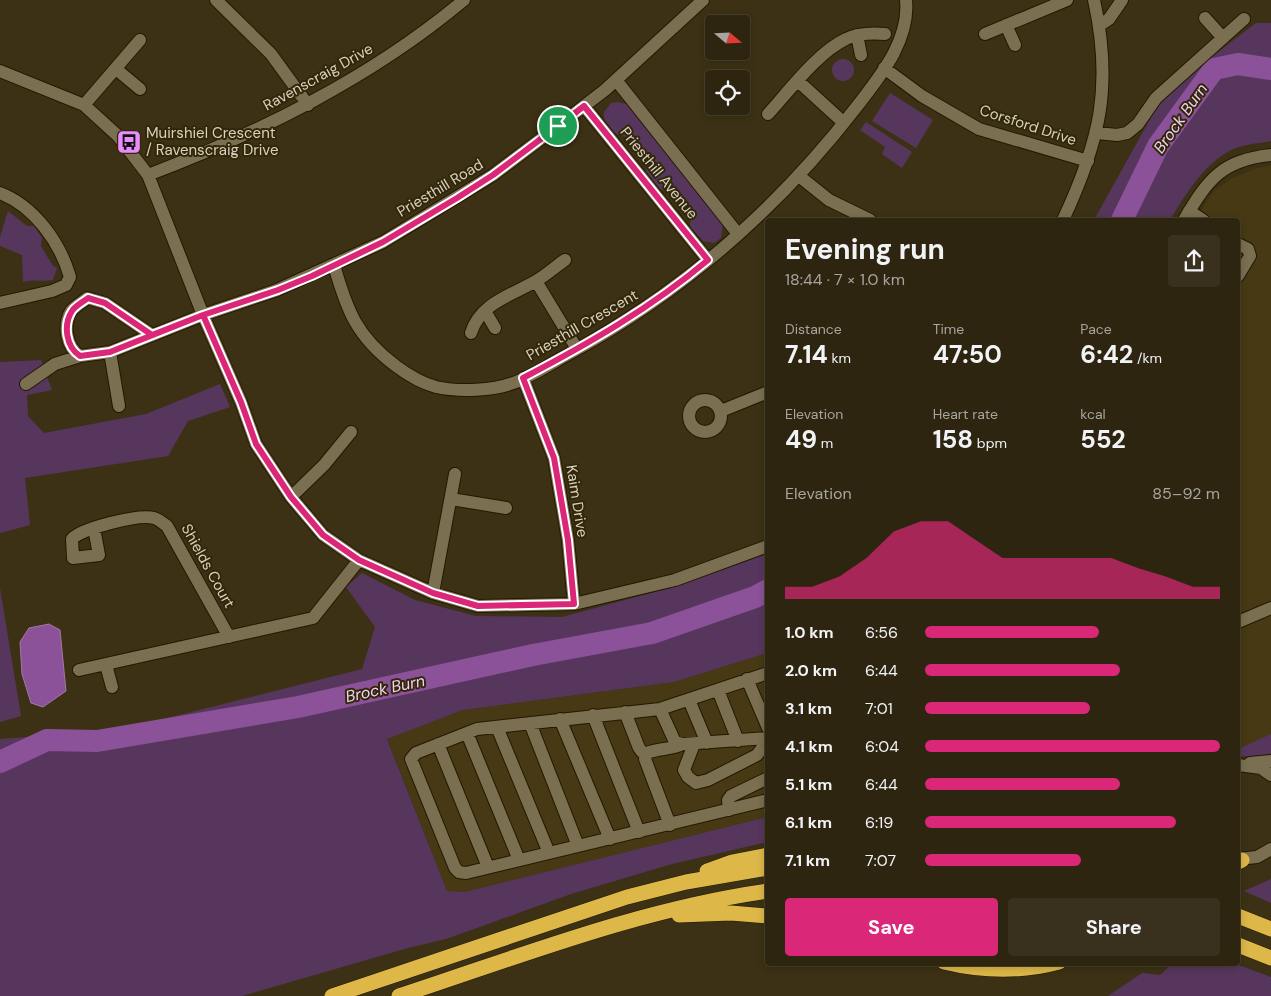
<!DOCTYPE html>
<meta charset="utf-8">
<style>
body{margin:0;font-family:"DM Sans",sans-serif;background:#39311d;color:#f1f3f6;height:100vh;display:flex;flex-direction:column;font-size:19px;white-space:nowrap}
*{box-sizing:border-box;margin:0}
p{font-size:16px;color:#a7a59e}
.icon{flex:none;width:28px;height:28px;fill:none;stroke:currentColor;stroke-width:2;stroke-linecap:round;stroke-linejoin:round}
.map{position:relative;flex:1;overflow:hidden}
.drawer{position:absolute;left:765px;top:218px;width:475px;height:748px;display:flex;flex-direction:column;background:#2d250f;border-radius:5px;box-shadow:0 2px 8px #0003,0 0 0 1px #48422f}
.drawer>*{flex:none}
.needle{width:32px;rotate:109deg}
.controls{position:absolute;left:705px;top:15px;display:grid;gap:10px}
.controls a{display:grid;place-items:center;width:45px;height:45px;border-radius:5px;background:#2d250f;box-shadow:0 2px 8px #0003,0 0 0 1px #48422f;font-size:25px}
.pin{position:absolute;display:grid;place-items:center;width:42px;height:42px;color:#fff;margin:-21px;border:2px solid #fff;border-radius:50%;box-shadow:0 1px 5px #0007}
.round{display:grid;place-items:center;flex:none;width:52px;height:52px;border-radius:5px;background:#39311d}
.headline{display:flex;align-items:center;justify-content:space-between;height:85px;padding:0 20px}
h1{font-size:28px;font-weight:700;line-height:38px}
.stats{display:grid;grid-template-columns:repeat(3,1fr);gap:8px;height:85px;padding:5px 20px}
.stats div{display:grid;align-content:center}
.stats b{font-size:25px;font-weight:700}
.stats small{font-size:14px;font-weight:400}
.stats p{font-size:14px}
.chart{height:140px;padding:10px 20px}
.chart p{display:flex;justify-content:space-between}
.chart svg{width:100%;height:90px;margin-top:5px;fill:#db2777;opacity:.7}
.primary-button{display:flex;gap:10px;margin-top:auto;padding:10px 20px}
.primary-button a{flex:1;height:58px;border-radius:5px;background:#db2777;color:#fff;font-size:20px;font-weight:700;line-height:58px;text-align:center}
.primary-button a+a{background:#39311d;color:#f1f3f6}
ul{padding:0 20px;list-style:none;font-size:16px}
li{display:grid;grid-template-columns:80px 60px 1fr;align-items:center;height:38px}
li i{height:12px;border-radius:6px;background:#db2777}
.map>svg:first-child{display:block}
.built{fill:#463913}
.green{fill:#57365e}
.water{fill:#8c5299;stroke:#a278a5}
.lines{fill:none;stroke-linecap:round;stroke-linejoin:round}
.river{stroke:#8c5299;stroke-width:22}
.minor-casing{stroke:#231900;stroke-width:14}
.highway-casing{stroke:#231900;stroke-width:16}
.minor{stroke:#7a6f50;stroke-width:12}
.highway{stroke:#ddb747;stroke-width:15}
.route-casing{stroke:#fff;stroke-width:10}
.route{stroke:#db2777;stroke-width:6}
.labels{text-anchor:middle;stroke-width:4;stroke-linejoin:round;paint-order:stroke}
.street-label{font-size:15px;fill:#d7d1c0;stroke:#322709}
.poi-label{font-size:15px;fill:#d7d1c0;stroke:#322709;text-anchor:start}
.water-label{font-size:16px;font-style:italic;fill:#f1d2f9;stroke:#322709}
</style>
<div class="map">
<svg width="1271" height="996" viewBox="0 0 1271 996">
<rect width="100%" height="100%" fill="#3c3114"/>
<path class="built" d="M 1271,165 L 1271,763 L 1259,757 L 1238,756 L 1238,220 L 1194,220 L 1215,190 L 1231,179 L 1254,169 Z
M 767,653 L 767,817 L 465,892 L 447,891 L 387,738 L 463,710 L 674,682 Z"/>
<path class="green" d="M 1256,23 L 1271,23 L 1271,141 C 1260,143 1247,144 1236,148 C 1207,159 1185,195 1170,220 L 1094,220 L 1159,103 L 1193,71 Z
M832 70a11 11 0 1 1 22 0a11 11 0 1 1-22 0Z
M 890,93 L 933,120 L 916,148 L 872,121 Z
M 618,102 L 626,104 L 723,222 L 721,238 L 714,243 L 703,241 L 690,227 L 691,214 L 671,191 L 659,189 L 646,173 L 647,160 L 628,137 C 614,135 603,128 604,112 L 611,103 Z
M 866,122 L 912,152 L 902,168 L 882,154 L 885,147 L 860,130 Z
M 8,211 L 27,226 L 34,226 L 42,238 L 41,246 L 53,266 L 57,268 L 53,280 C 42,282 34,279 23,282 L 22,255 L 0,246 L 0,237 Z
M 41,360 L 52,390 L 27,395 L 28,416 L 44,433 L 146,414 L 220,384 L 230,407 L 188,421 L 168,456 L 25,478 L 30,525 L 0,533 L 0,362 Z
M 767,545 L 767,653 L 674,682 L 463,710 L 387,739 L 447,891 L 465,892 L 767,817 L 767,842 L 672,864 L 571,894 L 446,939 L 408,948 L 242,996 L 0,996 L 0,739 L 116,731 L 362,669 L 375,627 L 346,587 L 362,573 L 415,600 L 476,616 L 562,617 L 673,587 Z
M 0,588 L 21,716 L 0,722 Z
M 1271,734 L 1271,753 L 1259,757 L 1238,756 L 1238,749 Z
M 1271,879 L 1271,903 L 1244,891 Z
M 1173,963 L 1233,963 L 1271,977 L 1271,996 L 1108,996 L 1142,973 L 1160,975 Z"/>
<path class="water" d="M 49,624 L 60,630 L 66,691 L 43,707 L 31,703 L 22,674 L 20,642 L 29,628 Z"/>
<g class="lines">
<path class="river" d="M 1122,220 L 1158,146 L 1214,69 L 1238,64 L 1271,69
M 0,762 L 47,740 L 97,741 L 298,707 L 533,655 L 652,633 L 755,597 L 768,590"/>
<defs>
<path id="minor" d="M 216,0 L 271,54 L 308,105
M 1205,18 L 1223,38
M 1006,25 L 1015,45
M 1100,25 L 1109,19 L 1122,0
M 985,34 L 1067,0
M 857,35 L 861,55
M 884,68 L 922,96 L 979,129 L 1088,161
M 116,69 L 140,89
M 0,71 L 84,105 L 118,136 L 148,175 L 203,315 L 241,402 L 256,444 L 291,497 L 323,535 L 359,560 L 433,593 L 478,606 L 574,604 L 675,580 L 768,546
M 616,80 L 738,234
M 798,81 L 844,123
M 84,105 L 140,40
M 584,106 L 708,260
M 768,114 C 789,91 818,52 846,39 C 858,33 872,33 885,34
M 1097,133 L 1117,135 L 1127,133 L 1138,124 L 1156,98 L 1244,19
M 148,175 C 261,132 371,78 464,0
M 799,176 L 829,200 L 870,220
M 0,193 C 34,206 60,242 70,277 L 66,285 L 52,291 L 0,303
M 1189,211 L 1203,220
M 1063,220 C 1100,141 1113,86 1094,0
M 1184,220 C 1208,179 1222,160 1271,155
M 1238,244 L 1248,249 L 1250,256 L 1238,276
M 334,265 C 347,311 357,337 396,366 C 408,375 421,383 436,387 C 459,392 494,391 516,382 C 536,374 555,361 574,351 C 685,290 781,205 858,105 C 881,75 910,40 906,0
M 536,281 L 577,349
M 485,311 L 495,328
M 471,333 C 480,303 512,295 536,281 C 546,275 555,267 565,260
M 152,335 L 105,303 L 87,298 C 83,302 75,306 71,311 C 63,325 66,347 80,356 L 110,352 L 203,315 L 277,290 L 383,242 L 493,175 L 558,126 L 605,90 L 703,0
M 110,352 L 119,406
M 523,378 L 554,458 L 568,540 L 574,604
M 26,384 L 55,364 L 80,356
M689 416a16 16 0 1 1 32 0a16 16 0 1 1-32 0Z
M 721,411 L 768,392
M 291,497 L 324,465 L 351,432
M 451,499 L 506,508
M 94,528 L 99,555 L 73,558 L 72,539 C 82,528 139,514 154,518 C 158,519 163,523 167,526 L 229,637
M 433,593 L 455,474
M 1238,622 L 1271,608
M 106,665 L 112,687
M 79,670 L 313,618 L 359,560
M 768,673 L 660,709 L 477,729 L 416,753 L 411,759 L 455,868 L 459,872 L 466,873 L 768,800
M 747,679 L 768,728
M 718,690 L 738,741
M 689,700 L 707,743
M 660,709 L 675,742 L 683,744 L 768,738
M 625,712 L 639,748 L 642,752 L 647,753
M 593,715 L 639,832
M 560,719 L 610,839
M 530,723 L 578,846
M 497,727 L 549,853
M 467,733 L 519,860
M 438,744 L 488,867
M 694,744 L 684,770 L 688,777 L 696,783 L 708,780 L 757,755 L 768,740
M 1250,763 L 1271,761
M 1238,765 L 1261,768 L 1271,775
M 729,810 L 728,800 L 731,796 L 768,778
M 670,825 L 645,759 L 647,753 C 659,748 671,750 683,744
M 1238,859 L 1257,857 L 1271,849"/>
<path id="highway" d="M 1238,862 L 1242,860
M 707,871 L 732,862 L 768,855
M 679,915 L 731,913 L 768,916
M 1238,916 L 1271,929
M 1238,945 L 1271,958
M 944,962 C 981,971 1022,972 1059,962
M 332,996 L 627,897 L 686,882 L 768,868
M 399,996 C 521,956 640,909 768,891"/>
</defs>
<use href="#minor" class="minor-casing"/>
<use href="#highway" class="highway-casing"/>
<use href="#minor" class="minor"/>
<use href="#highway" class="highway"/>
</g>
<g class="lines">
<defs>
<path id="route" d="M 558,126 L 493,175 L 457,198 L 383,242 L 312,276 L 278,290 L 203,315 L 110,352 L 80,356 C 66,347 63,325 72,311 C 75,306 83,302 88,298 L 105,303 L 152,335 L 203,315 L 241,402 L 256,444 L 291,497 L 323,535 L 359,560 L 433,593 L 478,606 L 574,604 L 568,540 L 554,458 L 523,378 C 588,344 651,308 708,260 L 584,106 L 558,126"/>
</defs>
<use href="#route" class="route-casing"/>
<use href="#route" class="route"/>
</g>
<defs>
<symbol id="bus-square" viewBox="-11 -11 22 22"><rect x="-9" y="-9" width="18" height="18" rx="4" fill="#e98dfe" stroke="#322709"/><path d="M-5-6H5V4H4V6H2V4H-2V6H-4V4H-5ZM-3.5-4V0h7V-4ZM-3.5 1.2v1.5H-2V1.2ZM2 1.2v1.5H3.5V1.2Z" fill="#111"/></symbol>
</defs>
<g fill-rule="evenodd">
<use href="#bus-square" x="115" y="128" width="28" height="28"/>
</g>
<g class="labels">
<g class="street-label">
<text transform="translate(318 77) rotate(-29)" y="5">Ravenscraig Drive</text>
<text transform="translate(1028 125) rotate(18)" y="5">Corsford Drive</text>
<text transform="translate(659 173) rotate(51)" y="5">Priesthill Avenue</text>
<text transform="translate(440 188) rotate(-31)" y="5">Priesthill Road</text>
<text transform="translate(582 325) rotate(-30)" y="5">Priesthill Crescent</text>
<text transform="translate(577 501) rotate(81)" y="5">Kaim Drive</text>
<text transform="translate(208 566) rotate(61)" y="5">Shields Court</text>
</g>
<g class="poi-label">
<text x="146" y="138">Muirshiel Crescent<tspan x="146" dy="17">/ Ravenscraig Drive</tspan></text>
</g>
<g class="water-label">
<text transform="translate(1180 118) rotate(-55)" y="6">Brock Burn</text>
<text transform="translate(385 688) rotate(-12)" y="6">Brock Burn</text>
</g>
</g>
</svg>
<div class="controls">
<a><svg class="needle" viewBox="-14 -14 28 28"><path d="M0-13l5 13h-10z" fill="#e53935"/><path d="M0 13l5-13h-10z" fill="#a7a59e"/></svg></a>
<a><svg class="icon" aria-label="locate" viewBox="0 0 24 24"><circle cx="12" cy="12" r="6"/><path d="M12 2v4M12 18v4M2 12h4M18 12h4"/></svg></a>
</div>
<div class="pin" style="left:558px;top:126px;background:#1e9e55"><svg class="icon" aria-label="arrive" viewBox="0 0 24 24"><path d="M6 21V4h12l-3 4 3 4H6"/></svg></div>
<section class="drawer">
<div class="headline"><div><h1>Evening run</h1><p>18:44 · 7 × 1.0 km</p></div><a class="round"><svg class="icon" aria-label="share" viewBox="0 0 24 24"><path d="M12 15V3M7 8l5-5 5 5M5 13v7h14v-7"/></svg></a></div>
<div class="stats">
<div><p>Distance</p><b>7.14<small> km</small></b></div>
<div><p>Time</p><b>47:50</b></div>
<div><p>Pace</p><b>6:42<small> /km</small></b></div>
</div>
<div class="stats">
<div><p>Elevation</p><b>49<small> m</small></b></div>
<div><p>Heart rate</p><b>158<small> bpm</small></b></div>
<div><p>kcal</p><b>552</b></div>
</div>
<div class="chart"><p><span>Elevation</span>85–92 m</p>
<svg viewBox="0 0 160 44" preserveAspectRatio="none"><path d="M0 44V38L10 38L20 33L30 24L40 11L50 6L60 6L70 15L80 24L90 24L100 24L110 24L120 24L130 29L140 33L150 38L160 38V44z"/></svg>
</div>
<ul>
<li><b>1.0 km</b>6:56<i style="width:59%"></i></li>
<li><b>2.0 km</b>6:44<i style="width:66%"></i></li>
<li><b>3.1 km</b>7:01<i style="width:56%"></i></li>
<li><b>4.1 km</b>6:04<i style="width:100%"></i></li>
<li><b>5.1 km</b>6:44<i style="width:66%"></i></li>
<li><b>6.1 km</b>6:19<i style="width:85%"></i></li>
<li><b>7.1 km</b>7:07<i style="width:53%"></i></li>
</ul>
<div class="primary-button"><a>Save</a><a>Share</a></div>
</section>
</div>
